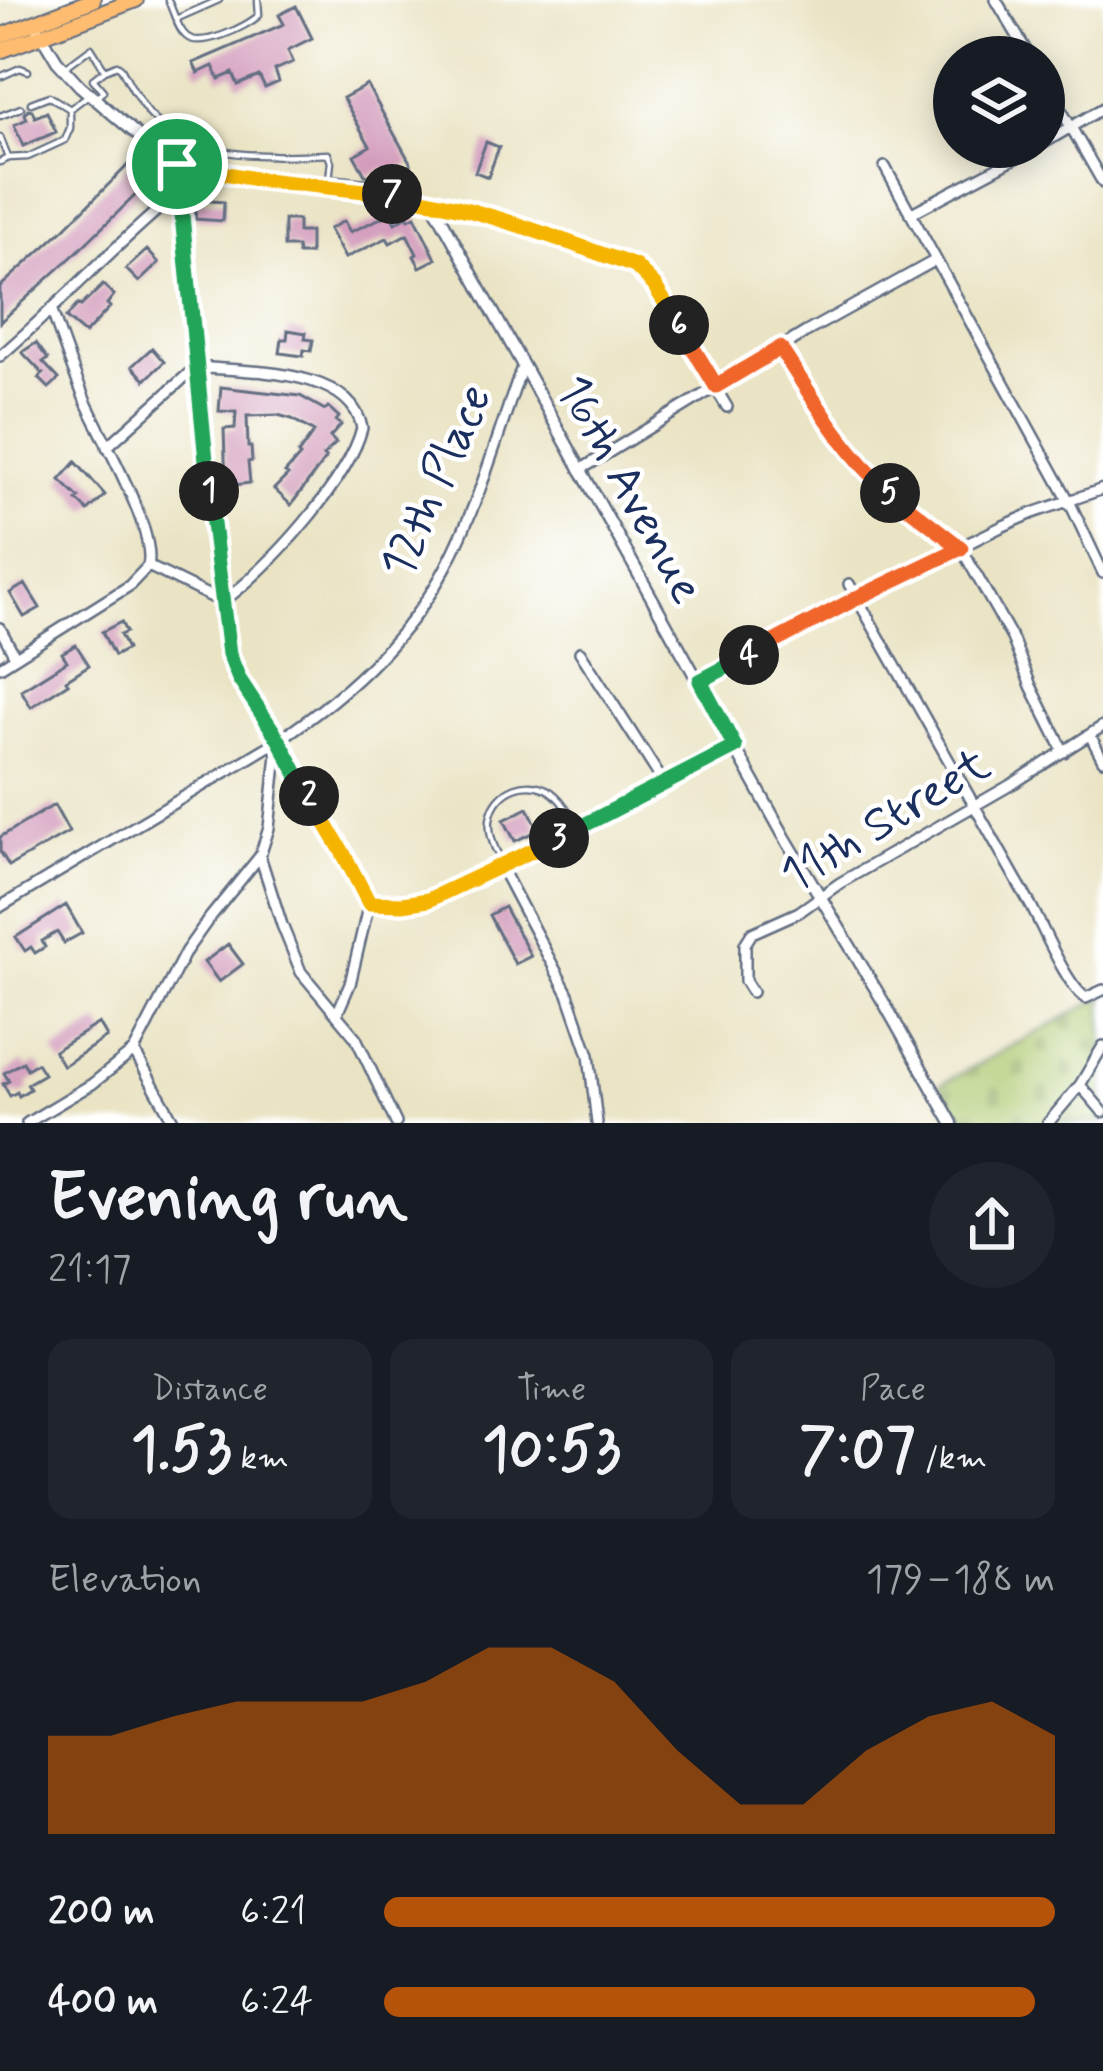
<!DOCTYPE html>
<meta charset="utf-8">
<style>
body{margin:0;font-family:Mynerve,sans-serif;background:#20242c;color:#f1f3f6;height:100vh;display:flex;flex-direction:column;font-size:45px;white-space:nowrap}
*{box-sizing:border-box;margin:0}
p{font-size:39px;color:#9ea1a6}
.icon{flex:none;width:66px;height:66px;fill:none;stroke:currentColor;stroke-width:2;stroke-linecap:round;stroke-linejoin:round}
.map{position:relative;height:1123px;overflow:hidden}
.sheet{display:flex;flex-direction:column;background:#171b24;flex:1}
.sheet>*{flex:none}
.controls{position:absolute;left:933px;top:36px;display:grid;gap:24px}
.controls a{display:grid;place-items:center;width:132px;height:132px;border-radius:50%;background:#171b24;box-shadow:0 6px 30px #0003;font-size:60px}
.pin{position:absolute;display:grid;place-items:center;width:102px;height:102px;color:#fff;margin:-51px;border:6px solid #fff;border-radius:50%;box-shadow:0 3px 12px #0007}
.km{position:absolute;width:60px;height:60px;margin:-30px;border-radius:50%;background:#222;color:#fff;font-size:33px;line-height:60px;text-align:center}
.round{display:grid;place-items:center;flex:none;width:126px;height:126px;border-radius:63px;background:#20242c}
.overview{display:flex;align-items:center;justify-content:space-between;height:204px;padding:0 48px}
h1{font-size:66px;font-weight:800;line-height:90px}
.stats{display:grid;grid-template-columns:repeat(3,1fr);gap:18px;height:204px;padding:12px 48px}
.stats div{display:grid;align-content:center;border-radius:24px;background:#20242c;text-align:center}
.stats b{font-size:60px;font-weight:800}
.stats small{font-size:33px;font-weight:400}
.stats p{font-size:33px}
.chart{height:336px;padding:24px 48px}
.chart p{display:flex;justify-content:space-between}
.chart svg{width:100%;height:216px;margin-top:12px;fill:#b45309;opacity:.7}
ul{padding:0 48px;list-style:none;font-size:39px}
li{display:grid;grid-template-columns:192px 144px 1fr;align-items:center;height:90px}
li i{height:30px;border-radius:15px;background:#b45309}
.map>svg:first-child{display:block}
.cemetery{fill:url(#cemetery-stones);stroke:#647c66;stroke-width:3}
.building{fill:#d39cbc}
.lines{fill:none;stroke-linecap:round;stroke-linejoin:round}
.service-casing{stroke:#636e82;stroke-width:9}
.minor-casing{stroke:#636e82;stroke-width:14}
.tertiary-casing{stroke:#636e82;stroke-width:15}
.primary-casing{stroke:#636e82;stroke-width:18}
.service{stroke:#fff;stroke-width:4.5}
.minor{stroke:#fff;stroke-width:9}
.tertiary{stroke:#fff;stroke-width:10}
.primary{stroke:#fdbc6f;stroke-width:14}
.split-1-casing{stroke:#fff;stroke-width:24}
.split-2-casing{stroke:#fff;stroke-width:24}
.split-3-casing{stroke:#fff;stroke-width:24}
.split-4-casing{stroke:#fff;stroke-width:24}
.split-5-casing{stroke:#fff;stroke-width:24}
.split-6-casing{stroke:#fff;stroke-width:24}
.split-7-casing{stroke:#fff;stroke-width:24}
.split-8-casing{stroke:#fff;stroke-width:24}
.split-1{stroke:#22a559;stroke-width:15}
.split-2{stroke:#22a559;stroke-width:15}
.split-3{stroke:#f5b400;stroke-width:15}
.split-4{stroke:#22a559;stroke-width:15}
.split-5{stroke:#f0652b;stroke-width:15}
.split-6{stroke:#f0652b;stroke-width:15}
.split-7{stroke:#f5b400;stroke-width:15}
.split-8{stroke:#f5b400;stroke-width:15}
.labels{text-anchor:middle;stroke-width:9;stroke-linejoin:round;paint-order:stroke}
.street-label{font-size:48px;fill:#1b2f5e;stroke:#fff}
</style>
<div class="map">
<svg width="1103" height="1123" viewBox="0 0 1103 1123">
<defs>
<pattern id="cemetery-stones" width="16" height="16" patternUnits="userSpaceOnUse" patternTransform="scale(3)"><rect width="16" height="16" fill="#adc86e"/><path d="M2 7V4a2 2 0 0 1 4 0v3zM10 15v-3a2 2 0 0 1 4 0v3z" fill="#94ac62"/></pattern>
</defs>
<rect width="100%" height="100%" fill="#fff"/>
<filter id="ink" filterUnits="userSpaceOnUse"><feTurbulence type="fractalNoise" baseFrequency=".00833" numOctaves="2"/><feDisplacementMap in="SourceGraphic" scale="24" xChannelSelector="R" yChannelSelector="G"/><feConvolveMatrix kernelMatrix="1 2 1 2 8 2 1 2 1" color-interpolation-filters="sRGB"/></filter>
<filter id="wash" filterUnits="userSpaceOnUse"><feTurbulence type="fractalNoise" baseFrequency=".004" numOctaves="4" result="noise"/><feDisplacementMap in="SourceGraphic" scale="48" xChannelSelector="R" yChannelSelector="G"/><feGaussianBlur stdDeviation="2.7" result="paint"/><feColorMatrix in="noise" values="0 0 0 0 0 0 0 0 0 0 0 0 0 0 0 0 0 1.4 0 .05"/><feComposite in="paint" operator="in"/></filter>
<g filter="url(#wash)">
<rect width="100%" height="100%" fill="#eae4c5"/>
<path class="cemetery" d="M 1103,997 L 1103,1123 L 960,1123 L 938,1086 Z"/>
<g id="blocks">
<path class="building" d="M 296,6 L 312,38 L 288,50 L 293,62 L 275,70 L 279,82 L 265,88 L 259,76 L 238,85 L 233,73 L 219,79 L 213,66 L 198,73 L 193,63 L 284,24 L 279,15 Z
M 367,85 L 411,164 L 388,176 L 384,169 L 372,176 L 365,175 L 354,155 L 370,146 L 343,98 Z
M 28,109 L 32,110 L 35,117 L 47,112 L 56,132 L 23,146 L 14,125 L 27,119 L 25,114 Z
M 486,142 L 499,147 L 488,177 L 475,172 Z
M 130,163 L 149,182 L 77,252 L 0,322 L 0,287 L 64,229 Z
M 197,200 L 224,202 L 223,221 L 195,219 Z
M 390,214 L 395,223 L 408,216 L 409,219 L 415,216 L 436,259 L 420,267 L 414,256 L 417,254 L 407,234 L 390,243 L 387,238 L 345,258 L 329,229 L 344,221 L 350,232 Z
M 284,220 L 298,220 L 298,232 L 310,232 L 310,254 L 298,254 L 297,247 L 284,247 Z
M 147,250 L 159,263 L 139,282 L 126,269 Z
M 103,285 L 114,295 L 107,304 L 110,307 L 85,334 L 66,318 L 78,304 L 81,306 Z
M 288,330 L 306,333 L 305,339 L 313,340 L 311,351 L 304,350 L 303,356 L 280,353 L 282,339 L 287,339 Z
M 36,343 L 48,359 L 43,362 L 59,379 L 49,388 L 39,378 L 43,374 L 22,352 Z
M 152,348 L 164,362 L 145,380 L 132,366 Z
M 221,387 L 300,396 L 325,410 L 328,407 L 339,417 L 336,421 L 341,425 L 330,437 L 336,443 L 323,456 L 326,458 L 291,505 L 274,489 L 288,475 L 285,473 L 300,456 L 298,454 L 314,432 L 292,419 L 278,415 L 247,416 L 248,447 L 251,447 L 252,461 L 248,462 L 250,483 L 226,486 L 224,429 L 235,428 L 236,412 L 219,411 Z
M 76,462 L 105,495 L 88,511 L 77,500 L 79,498 L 60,480 Z
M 25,584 L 40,608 L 24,617 L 10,593 Z
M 121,622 L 126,632 L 120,635 L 127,649 L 114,656 L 102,632 Z
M 76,645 L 89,665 L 66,680 L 68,683 L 31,707 L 21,690 L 67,661 L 62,653 Z
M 54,805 L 69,832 L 9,866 L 0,851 L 0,837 Z
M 528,808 L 539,830 L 515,841 L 504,820 Z
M 66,905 L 82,933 L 64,943 L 57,932 L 42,941 L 45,947 L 35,953 L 31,947 L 25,951 L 16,937 Z
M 504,907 L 531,956 L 515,964 L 489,915 Z
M 228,944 L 243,964 L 219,982 L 204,962 Z
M 99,1023 L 107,1037 L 63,1066 L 54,1051 Z
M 23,1062 L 27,1069 L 37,1063 L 44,1074 L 27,1084 L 30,1089 L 19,1096 L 17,1092 L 10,1096 L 3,1084 L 9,1081 L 4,1073 Z"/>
</g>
</g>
<g filter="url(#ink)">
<use href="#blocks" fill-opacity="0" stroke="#636e82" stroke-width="3"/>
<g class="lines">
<defs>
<path id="service" d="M 168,0 C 173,10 177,28 186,36 C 200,49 247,27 259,15 L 258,0
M 176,19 L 219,0
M 64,68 L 91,48 L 105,70 L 93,79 L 103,91 L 95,99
M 105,70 L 117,65 L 121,68 C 130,84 138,102 151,116 C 195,162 269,156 328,154 L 331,162 L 328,188
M 0,77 L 20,68 L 28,71
M 31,103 L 49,96 L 70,109
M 0,116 L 21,108
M 0,137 L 8,158 L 0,162
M 8,158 L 28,157 L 65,140 L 70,128 L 70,109 L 87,96
M 329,178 L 413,187
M 503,865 C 496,851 488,836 490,820 C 494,788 531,774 555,795 C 564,803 571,815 577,826"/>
<path id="minor" d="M 996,0 L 1030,57
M 1044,80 L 1103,183
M 1044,143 L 1103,108
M 177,165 L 201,425 L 229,654 L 239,679 L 279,740 L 369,903
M 885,167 L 1069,501 L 1103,573
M 431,200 L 477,212 L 635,266 L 654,285 L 727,407
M 910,214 L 1036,147
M 52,311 C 62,341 73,371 85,400 C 101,436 157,531 148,566
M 780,348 L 838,436 L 861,466 L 919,517 L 961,548 L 1012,638 L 1031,686 L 1064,752
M 0,356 C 62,303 117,242 180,191
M 107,447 L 196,367 C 245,372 351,367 362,428 C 349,480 267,571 222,602
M 580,470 L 806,332 L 934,261
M 148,566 L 222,602
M 849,584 C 909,691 970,797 1030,904 C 1043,927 1066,985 1086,998 L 1103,990
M 0,628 L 15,656
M 580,652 L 665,785
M 0,667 L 129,586 L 148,566
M 700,681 L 857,598 L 1001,527 L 1033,513 L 1103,489
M 1090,735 L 1103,760
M 278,745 L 269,828 L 260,856 L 282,925 L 301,972 L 356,1038 L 396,1123
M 501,867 L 568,994 L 589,1055 L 597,1123
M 369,903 C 399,905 424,901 452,890 L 601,818 L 735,747
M 0,907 L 279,740 C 345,696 408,639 446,567 C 479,504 498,434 522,367
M 752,992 L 745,981 L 745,944 L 752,933 L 799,912 L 840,883 L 1014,783 L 1103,726
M 337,1014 L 350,984 L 369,903
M 134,1051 L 174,1122
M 1080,1085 L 1103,1112
M 27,1123 L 92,1084 L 134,1051 L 186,951 L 208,920 L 260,856
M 1048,1123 L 1080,1085 L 1103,1046"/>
<path id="tertiary" d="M 39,31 L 57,61 L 80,86 L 154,149 L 177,165 L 255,179 L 431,200 L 784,836 L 887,1008 L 952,1123"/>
<path id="primary" d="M 0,36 L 93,0
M 0,51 L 136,0"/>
</defs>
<use href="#service" class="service-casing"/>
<use href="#minor" class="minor-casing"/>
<use href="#tertiary" class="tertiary-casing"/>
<use href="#primary" class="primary-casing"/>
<use href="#service" class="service"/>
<use href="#minor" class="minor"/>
<use href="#tertiary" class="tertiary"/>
<use href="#primary" class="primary"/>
</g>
</g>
<g class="lines" filter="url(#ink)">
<defs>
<path id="split-1" d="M 177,164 L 209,491"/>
<path id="split-2" d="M 209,491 L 229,654 L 239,679 L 279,740 L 309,796"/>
<path id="split-3" d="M 309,796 L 342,851 L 369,903 L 403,904 L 428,900 L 559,838"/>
<path id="split-4" d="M 559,838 L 735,747 L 700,681 L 749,655"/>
<path id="split-5" d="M 749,655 L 857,598 L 961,548 L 890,493"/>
<path id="split-6" d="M 679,325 L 716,386 L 780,348 C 814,400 844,451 890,493"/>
<path id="split-7" d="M 392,194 C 473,205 558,239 635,266 L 654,285 L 679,325"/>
<path id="split-8" d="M 177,164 L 255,179 L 392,194"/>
</defs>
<use href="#split-1" class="split-1-casing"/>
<use href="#split-2" class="split-2-casing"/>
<use href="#split-3" class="split-3-casing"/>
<use href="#split-4" class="split-4-casing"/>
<use href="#split-5" class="split-5-casing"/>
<use href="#split-6" class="split-6-casing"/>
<use href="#split-7" class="split-7-casing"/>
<use href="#split-8" class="split-8-casing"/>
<use href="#split-1" class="split-1"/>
<use href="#split-2" class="split-2"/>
<use href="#split-3" class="split-3"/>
<use href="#split-4" class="split-4"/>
<use href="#split-5" class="split-5"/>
<use href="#split-6" class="split-6"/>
<use href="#split-7" class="split-7"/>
<use href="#split-8" class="split-8"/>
</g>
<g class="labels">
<g class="street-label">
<text transform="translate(434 480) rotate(-66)" y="17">12th Place</text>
<text transform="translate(632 488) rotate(61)" y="17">16th Avenue</text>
<text transform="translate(884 818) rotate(-31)" y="17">11th Street</text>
</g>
</g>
</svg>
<div class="controls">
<a><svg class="icon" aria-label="layers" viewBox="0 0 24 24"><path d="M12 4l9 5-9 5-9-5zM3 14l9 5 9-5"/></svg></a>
</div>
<div class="pin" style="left:177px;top:164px;background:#1e9e55"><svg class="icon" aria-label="arrive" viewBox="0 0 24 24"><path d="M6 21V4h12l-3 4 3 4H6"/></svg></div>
<b class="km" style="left:209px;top:491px">1</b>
<b class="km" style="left:309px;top:796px">2</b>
<b class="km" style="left:559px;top:838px">3</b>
<b class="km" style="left:749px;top:655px">4</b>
<b class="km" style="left:890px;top:493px">5</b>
<b class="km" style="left:679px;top:325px">6</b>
<b class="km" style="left:392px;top:194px">7</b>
</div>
<section class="sheet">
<div class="overview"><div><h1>Evening run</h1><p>21:17</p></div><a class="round"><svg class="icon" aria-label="share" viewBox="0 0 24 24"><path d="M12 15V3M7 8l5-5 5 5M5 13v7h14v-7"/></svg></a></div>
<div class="stats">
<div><p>Distance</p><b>1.53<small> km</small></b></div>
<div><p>Time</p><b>10:53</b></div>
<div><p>Pace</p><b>7:07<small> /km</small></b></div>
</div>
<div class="chart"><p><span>Elevation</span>179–188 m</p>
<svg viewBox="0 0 160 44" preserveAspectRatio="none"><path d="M0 44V24L10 24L20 20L30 17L40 17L50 17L60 13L70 6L80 6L90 13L100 27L110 38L120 38L130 27L140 20L150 17L160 24V44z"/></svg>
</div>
<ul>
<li><b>200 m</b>6:21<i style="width:100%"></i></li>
<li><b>400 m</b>6:24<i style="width:97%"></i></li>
</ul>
</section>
